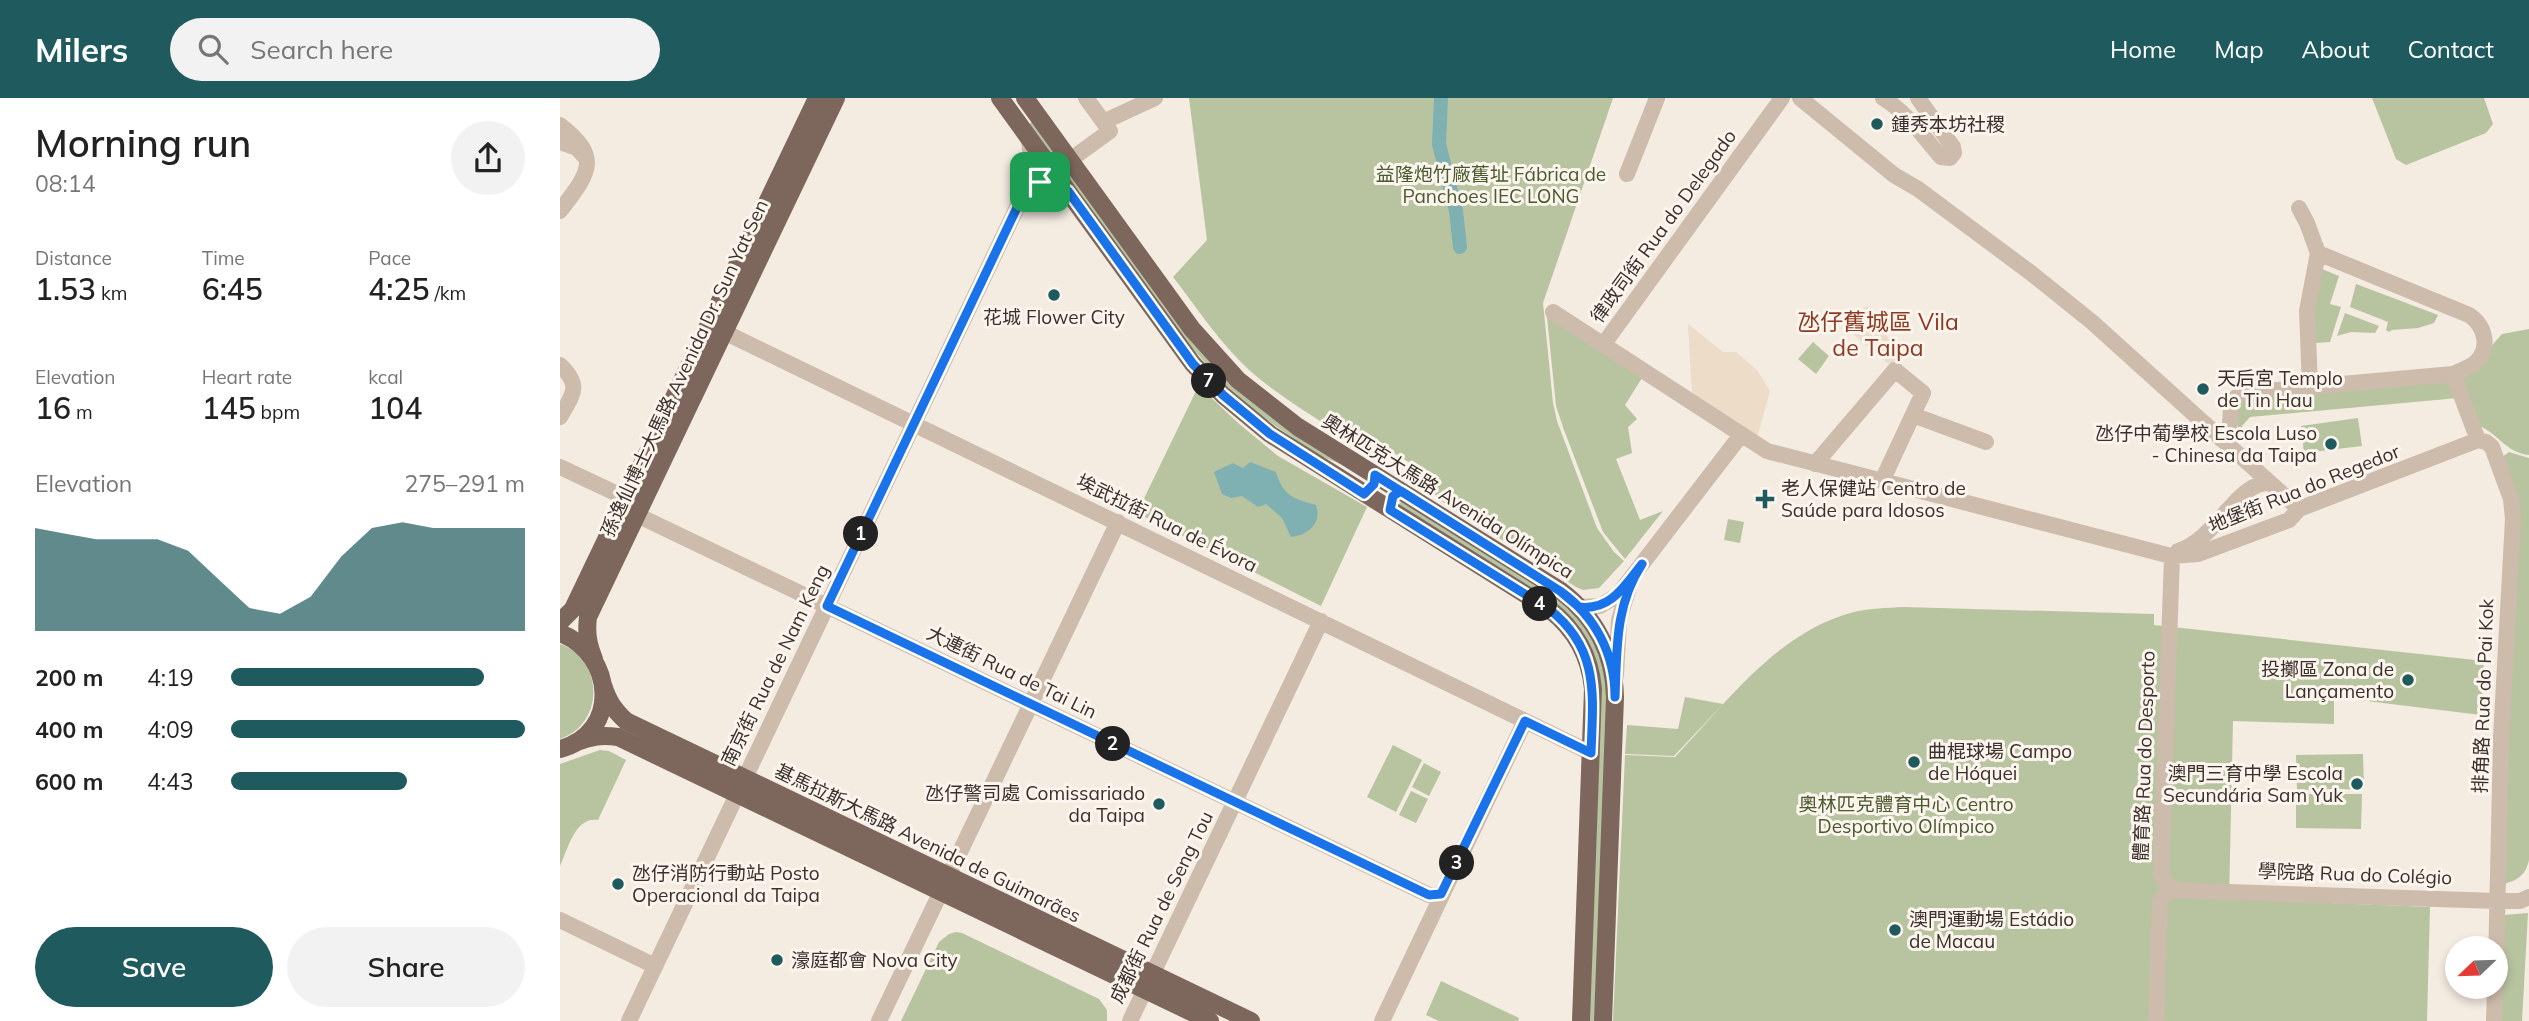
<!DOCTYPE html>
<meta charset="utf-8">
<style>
body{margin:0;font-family:Mulish,"Noto Sans SC",sans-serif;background:#f2f2f2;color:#222;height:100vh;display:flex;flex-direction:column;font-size:26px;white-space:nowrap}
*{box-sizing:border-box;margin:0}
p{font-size:23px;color:#767676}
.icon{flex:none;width:38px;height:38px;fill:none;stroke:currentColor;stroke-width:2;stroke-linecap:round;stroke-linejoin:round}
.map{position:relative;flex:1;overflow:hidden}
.sheet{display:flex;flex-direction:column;background:#fff;width:560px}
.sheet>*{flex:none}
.needle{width:46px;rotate:247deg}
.buttons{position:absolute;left:1885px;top:838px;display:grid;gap:14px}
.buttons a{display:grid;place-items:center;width:63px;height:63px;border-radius:50%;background:#fff;box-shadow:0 4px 10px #0003;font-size:35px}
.pin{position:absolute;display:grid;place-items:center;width:60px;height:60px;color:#fff;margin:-30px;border-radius:14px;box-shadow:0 4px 10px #0006}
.km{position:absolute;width:35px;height:35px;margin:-18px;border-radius:50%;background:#222;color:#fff;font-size:19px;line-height:35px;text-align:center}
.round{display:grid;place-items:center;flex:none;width:74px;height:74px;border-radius:37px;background:#f2f2f2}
.summary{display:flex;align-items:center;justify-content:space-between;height:119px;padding:0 35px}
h1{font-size:38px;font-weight:600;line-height:52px}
.figures{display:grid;grid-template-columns:repeat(3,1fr);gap:10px;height:119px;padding:7px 35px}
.figures div{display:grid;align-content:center}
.figures b{font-size:30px;font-weight:600}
.figures small{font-size:19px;font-weight:400}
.figures p{font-size:19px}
.chart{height:196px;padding:14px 35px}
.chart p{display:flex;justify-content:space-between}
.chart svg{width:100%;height:126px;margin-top:7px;fill:#1f5a5e;opacity:.7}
.button{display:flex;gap:14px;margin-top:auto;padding:14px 35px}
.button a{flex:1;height:80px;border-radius:42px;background:#1f5a5e;color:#fff;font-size:28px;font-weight:600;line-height:80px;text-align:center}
.button a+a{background:#f2f2f2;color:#222}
ul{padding:0 35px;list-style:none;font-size:23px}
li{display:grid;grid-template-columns:112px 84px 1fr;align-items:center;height:52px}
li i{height:18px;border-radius:9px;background:#1f5a5e}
header{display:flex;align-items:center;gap:42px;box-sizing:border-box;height:98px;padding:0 35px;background:#1f5a5e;color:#fff}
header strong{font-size:33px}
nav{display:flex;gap:38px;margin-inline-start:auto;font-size:24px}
.search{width:490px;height:63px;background:#f2f2f2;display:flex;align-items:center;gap:18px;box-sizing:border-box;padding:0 24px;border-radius:38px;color:#767676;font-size:26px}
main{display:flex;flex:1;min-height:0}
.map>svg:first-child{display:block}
.green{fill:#b8c4a0}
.plaza{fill:#ecdcc8}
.water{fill:#7fb0b2}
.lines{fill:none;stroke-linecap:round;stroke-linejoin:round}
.canal{stroke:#7fb0b2;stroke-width:14}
.minor{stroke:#cdbbac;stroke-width:16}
.major{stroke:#7d675c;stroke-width:18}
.route-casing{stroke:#fff;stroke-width:14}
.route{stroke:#1a73e8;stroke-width:9}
.poi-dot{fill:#1f5a5e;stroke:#fbf5ee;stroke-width:2.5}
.labels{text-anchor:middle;stroke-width:6;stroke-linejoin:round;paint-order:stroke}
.poi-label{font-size:19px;fill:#3b302b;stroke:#fbf5ee;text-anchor:start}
.park-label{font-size:19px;fill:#4a5a2e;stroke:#fbf5ee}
.street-label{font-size:19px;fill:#3b302b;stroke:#fbf5ee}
.quarter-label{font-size:23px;fill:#8c3b22;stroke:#fbf5ee}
</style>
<header>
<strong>Milers</strong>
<div class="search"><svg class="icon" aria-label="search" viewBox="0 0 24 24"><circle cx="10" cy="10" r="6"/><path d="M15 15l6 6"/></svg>Search here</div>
<nav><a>Home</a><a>Map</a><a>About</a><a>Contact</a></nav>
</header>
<main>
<section class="sheet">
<div class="summary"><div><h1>Morning run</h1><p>08:14</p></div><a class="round"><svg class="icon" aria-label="share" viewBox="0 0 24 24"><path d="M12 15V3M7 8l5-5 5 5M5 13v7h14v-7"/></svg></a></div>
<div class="figures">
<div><p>Distance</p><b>1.53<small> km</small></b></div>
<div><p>Time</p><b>6:45</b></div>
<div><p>Pace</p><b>4:25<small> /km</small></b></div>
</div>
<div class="figures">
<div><p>Elevation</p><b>16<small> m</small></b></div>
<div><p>Heart rate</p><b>145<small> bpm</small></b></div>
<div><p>kcal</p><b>104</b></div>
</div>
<div class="chart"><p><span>Elevation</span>275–291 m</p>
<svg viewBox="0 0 160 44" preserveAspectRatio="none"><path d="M0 44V8L10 10L20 12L30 12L40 12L50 16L60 26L70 36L80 38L90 32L100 18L110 8L120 6L130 8L140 8L150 8L160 8V44z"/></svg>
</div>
<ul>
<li><b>200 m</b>4:19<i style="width:86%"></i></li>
<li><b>400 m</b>4:09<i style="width:100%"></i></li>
<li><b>600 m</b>4:43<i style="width:60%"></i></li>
</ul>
<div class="button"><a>Save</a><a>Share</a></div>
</section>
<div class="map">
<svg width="1969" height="923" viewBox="0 0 1969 923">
<rect width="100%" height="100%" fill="#f4ebe1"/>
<path class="green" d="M 629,0 L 1053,0 L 983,205 L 993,305 L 997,323 L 1037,430 L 1054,454 L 1064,463 L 1039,490 L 1023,492 L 1016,489 L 883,404 L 862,384 L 853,367 L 812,341 L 795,345 C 761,323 719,299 688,271 C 660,245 637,210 613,179 L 647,142 Z
M 1812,0 L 1924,0 L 1933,26 L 1926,35 L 1846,67 L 1836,61 Z
M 473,23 L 639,249 L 812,381 L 809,384 L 783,367 L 758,357 L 700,317 L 659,281 L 623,239 L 468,27 Z
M 1762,171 L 1779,178 L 1770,206 L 1781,209 L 1770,244 L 1756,245 L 1753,202 Z
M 1796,186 L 1878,217 L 1874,225 L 1858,230 L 1832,232 L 1829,234 L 1826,232 L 1828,224 L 1790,209 Z
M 1785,215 L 1819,228 L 1815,235 L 1791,234 L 1777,238 Z
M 987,219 L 1082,280 L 1065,307 L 1077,321 L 1068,329 L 1072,355 L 1056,361 L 1080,422 L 1103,413 L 1065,461 L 1043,434 L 1004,332 L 996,308 Z
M 1969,231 L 1969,357 C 1947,355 1939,337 1920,328 L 1902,286 L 1903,280 L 1942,236 Z
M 1253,244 L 1269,258 L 1256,276 L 1238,261 Z
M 1890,281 L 1898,300 L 1690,319 L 1682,328 L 1682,334 L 1674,323 L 1677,302 Z
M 642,291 L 678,325 L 718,358 L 807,409 L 761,508 L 577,415 L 635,295 Z
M 1798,320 L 1802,348 L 1744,355 L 1741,328 Z
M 1949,354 L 1969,360 L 1969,762 C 1965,779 1957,782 1941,787 L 1954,418 L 1938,362 Z
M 842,403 L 1010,508 C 1029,531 1039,553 1047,581 L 1036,923 L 1027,923 L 1032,553 L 837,408 Z
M 1168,421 L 1184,424 L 1180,445 L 1164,442 Z
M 1343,509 L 1594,516 L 1594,527 L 1924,563 L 1921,617 L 1774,599 L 1774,626 L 1673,623 L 1669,801 L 1870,809 L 1867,923 L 1053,923 L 1065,657 L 1115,659 C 1167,604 1217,534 1294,514 C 1310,510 1327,510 1343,509 Z
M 0,546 C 44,561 45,626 0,641 Z
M 1125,599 L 1163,606 L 1114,658 L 1065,656 L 1067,627 L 1118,631 Z
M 833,647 L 862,662 L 836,714 L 807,699 Z
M 40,652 L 49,653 L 66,662 L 38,722 C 15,718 8,751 0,768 L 0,666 Z
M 1803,656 L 1804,691 L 1737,692 L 1736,657 Z
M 864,665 L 881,674 L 869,698 L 852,689 Z
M 851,693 L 868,701 L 856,725 L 839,717 Z
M 1736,696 L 1802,696 L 1801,731 L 1736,730 Z
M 1968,815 L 1962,923 L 1940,923 L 1943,817 Z
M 396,834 L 402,835 L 539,901 L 547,912 L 547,923 L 341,923 L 379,844 L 389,836 Z
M 881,883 L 959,920 L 958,923 L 879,923 L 866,917 Z"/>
<path class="plaza" d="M 1307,208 L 1329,241 L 1344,253 L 1331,268 L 1281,226 Z
M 1128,226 L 1163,254 L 1176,254 L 1197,272 L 1210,293 L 1197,340 L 1132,296 Z"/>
<path class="water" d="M 690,364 L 716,374 C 723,398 734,401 756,407 C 762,425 749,437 731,439 L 722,420 L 706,406 L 698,409 L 682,398 L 671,400 L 662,396 L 654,374 L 673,365 L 683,370 Z"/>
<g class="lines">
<path class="canal" d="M 881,0 L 879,46 L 896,113 L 900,149"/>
<path class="minor" d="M 1240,0 L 1334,77 L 1358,91 L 1471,175 L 1532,224 L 1739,411
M 1323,0 C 1346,14 1364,39 1381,59 L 1390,60 L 1394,55 L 1393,49 L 1358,0
M 543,24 L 595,0
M 0,27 C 43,60 28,76 0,113
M 0,44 L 17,50 L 23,57
M 510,62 L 550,33 L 526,0
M 1067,76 L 1097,0
M 458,100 C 464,81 476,58 467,38
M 1739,110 L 1747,125 L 1758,155 L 1747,213 L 1750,289
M 993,214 L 1207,353 L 1611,458 L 1638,456 L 1729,422 L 1739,411 L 1918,342
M 164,234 L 1031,655
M 1043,247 L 1222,0
M 0,267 C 22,288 13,296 0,319
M 1893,276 L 1918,342
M 1353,317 L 1426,344
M 1661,341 C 1665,336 1669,332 1670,325 C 1672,311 1667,302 1683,295 L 1893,276 C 1900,273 1908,270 1914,266 C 1931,252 1926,228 1909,217 L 1758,155
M 1918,342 L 1926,344 L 1932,349 L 1951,401 L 1953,421 L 1941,640 L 1936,869
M 1255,366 L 1335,272 L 1363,295 L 1322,383
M 0,369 L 66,400
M 77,417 L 869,797 L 877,798 L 884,793
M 1618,453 C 1655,443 1678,382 1710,385
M 1612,458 L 1601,776 L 1607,787 L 1618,792
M 1019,509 L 1040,508 L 1058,497 L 1181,337
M 1056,577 L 1059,522 L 1069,489
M 0,822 L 95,868
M 69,923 L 463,97 C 475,82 493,79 508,93
M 319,923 L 558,424
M 570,923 L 761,523
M 822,923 L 965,623
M 1596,923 L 1600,805 L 1602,800 L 1611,792 L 1937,803 L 1960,803 L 1969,799
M 1934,923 L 1935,889"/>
<path class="major" d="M 440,0 L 633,266 L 663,297 L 710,336 L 989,511 C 1015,531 1030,558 1033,591 L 1021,923
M 465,0 L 632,231 L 678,282 L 738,329 L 1001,493 C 1035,519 1054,555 1055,599 L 1043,923
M 0,524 L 13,511 L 257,0
M 0,535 C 55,556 61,635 0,651
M 34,561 C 28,546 26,535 28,519 L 276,0
M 43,587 C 48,603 54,612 66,623 L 691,923
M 17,644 C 31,638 42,637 58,639 L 650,923"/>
</g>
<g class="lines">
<defs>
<path id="route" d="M 480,84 L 468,91 L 463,97 L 267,508 L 869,797 L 881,796 L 965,623 L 1031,655 C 1033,597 1040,551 989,511 L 830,412 L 833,398 L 841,393 L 1000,493 L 1019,509 C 1051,513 1065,487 1082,466 C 1055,507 1057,551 1055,599 C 1055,556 1035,518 1000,493 L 815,377 L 814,386 L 804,396 L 710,336 L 663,297 L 633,266 L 508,93 L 493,84 L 480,84"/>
</defs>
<use href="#route" class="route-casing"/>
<use href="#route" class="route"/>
</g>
<g class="poi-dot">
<circle cx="1317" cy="26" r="7"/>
<circle cx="494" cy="197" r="7"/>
<circle cx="1643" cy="291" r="7"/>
<circle cx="1771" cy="346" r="7"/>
<path d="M1201.5 390.5h7v7h7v7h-7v7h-7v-7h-7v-7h7z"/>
<circle cx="1848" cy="582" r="7"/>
<circle cx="1354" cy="664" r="7"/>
<circle cx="1797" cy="686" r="7"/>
<circle cx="599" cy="706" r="7"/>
<circle cx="58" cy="786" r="7"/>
<circle cx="1335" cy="832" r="7"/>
<circle cx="217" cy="862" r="7"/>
</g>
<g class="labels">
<g class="poi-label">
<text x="1331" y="33">鍾秀本坊社稷</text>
<text x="494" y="226" text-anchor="middle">花城 Flower City</text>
<text x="1657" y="287">天后宮 Templo<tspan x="1657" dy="22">de Tin Hau</tspan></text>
<text x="1757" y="342" text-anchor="end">氹仔中葡學校 Escola Luso<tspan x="1757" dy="22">- Chinesa da Taipa</tspan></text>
<text x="1221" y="397">老人保健站 Centro de<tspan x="1221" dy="22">Saúde para Idosos</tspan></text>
<text x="1834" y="578" text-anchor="end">投擲區 Zona de<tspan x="1834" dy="22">Lançamento</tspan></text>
<text x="1368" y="660">曲棍球場 Campo<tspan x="1368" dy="22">de Hóquei</tspan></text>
<text x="1783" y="682" text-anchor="end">澳門三育中學 Escola<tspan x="1783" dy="22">Secundária Sam Yuk</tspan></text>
<text x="585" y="702" text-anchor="end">氹仔警司處 Comissariado<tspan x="585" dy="22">da Taipa</tspan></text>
<text x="72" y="782">氹仔消防行動站 Posto<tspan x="72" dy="22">Operacional da Taipa</tspan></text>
<text x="1349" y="828">澳門運動場 Estádio<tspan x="1349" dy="22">de Macau</tspan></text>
<text x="231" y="869">濠庭都會 Nova City</text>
</g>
<g class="park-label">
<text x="931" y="83">益隆炮竹廠舊址 Fábrica de<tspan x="931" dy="22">Panchoes IEC LONG</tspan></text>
<text x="1346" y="713">奧林匹克體育中心 Centro<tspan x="1346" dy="22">Desportivo Olímpico</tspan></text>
</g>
<g class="street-label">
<text transform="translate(1103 128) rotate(-54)" y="7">律政司街 Rua do Delegado</text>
<text transform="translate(124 270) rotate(-65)" y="7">孫逸仙博士大馬路 Avenida Dr. Sun Yat Sen</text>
<text transform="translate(1744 390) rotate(-22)" y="7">地堡街 Rua do Regedor</text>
<text transform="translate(888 398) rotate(32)" y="7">奧林匹克大馬路 Avenida Olímpica</text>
<text transform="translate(607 425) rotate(26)" y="7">埃武拉街 Rua de Évora</text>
<text transform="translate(215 567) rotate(-64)" y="7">南京街 Rua de Nam Keng</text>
<text transform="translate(452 574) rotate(26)" y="7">大連街 Rua de Tai Lin</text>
<text transform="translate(1923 598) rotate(-88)" y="7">排角路 Rua do Pai Kok</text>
<text transform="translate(1584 658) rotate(-88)" y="7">體育路 Rua do Desporto</text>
<text transform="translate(368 745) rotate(26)" y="7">基馬拉斯大馬路 Avenida de Guimarães</text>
<text transform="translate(1795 776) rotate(2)" y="7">學院路 Rua do Colégio</text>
<text transform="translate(601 809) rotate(-64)" y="7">成都街 Rua de Seng Tou</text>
</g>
<g class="quarter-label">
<text x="1318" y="232">氹仔舊城區 Vila<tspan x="1318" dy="26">de Taipa</tspan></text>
</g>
</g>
</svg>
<div class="buttons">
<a><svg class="needle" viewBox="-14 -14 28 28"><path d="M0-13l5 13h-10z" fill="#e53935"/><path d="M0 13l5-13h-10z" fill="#767676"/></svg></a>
</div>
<div class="pin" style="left:480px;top:84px;background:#1e9e55"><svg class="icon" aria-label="arrive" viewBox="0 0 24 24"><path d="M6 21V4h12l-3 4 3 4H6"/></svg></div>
<b class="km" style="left:301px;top:436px">1</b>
<b class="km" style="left:553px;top:646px">2</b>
<b class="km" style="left:897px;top:765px">3</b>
<b class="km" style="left:980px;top:506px">4</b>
<b class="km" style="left:649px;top:283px">7</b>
</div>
</main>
